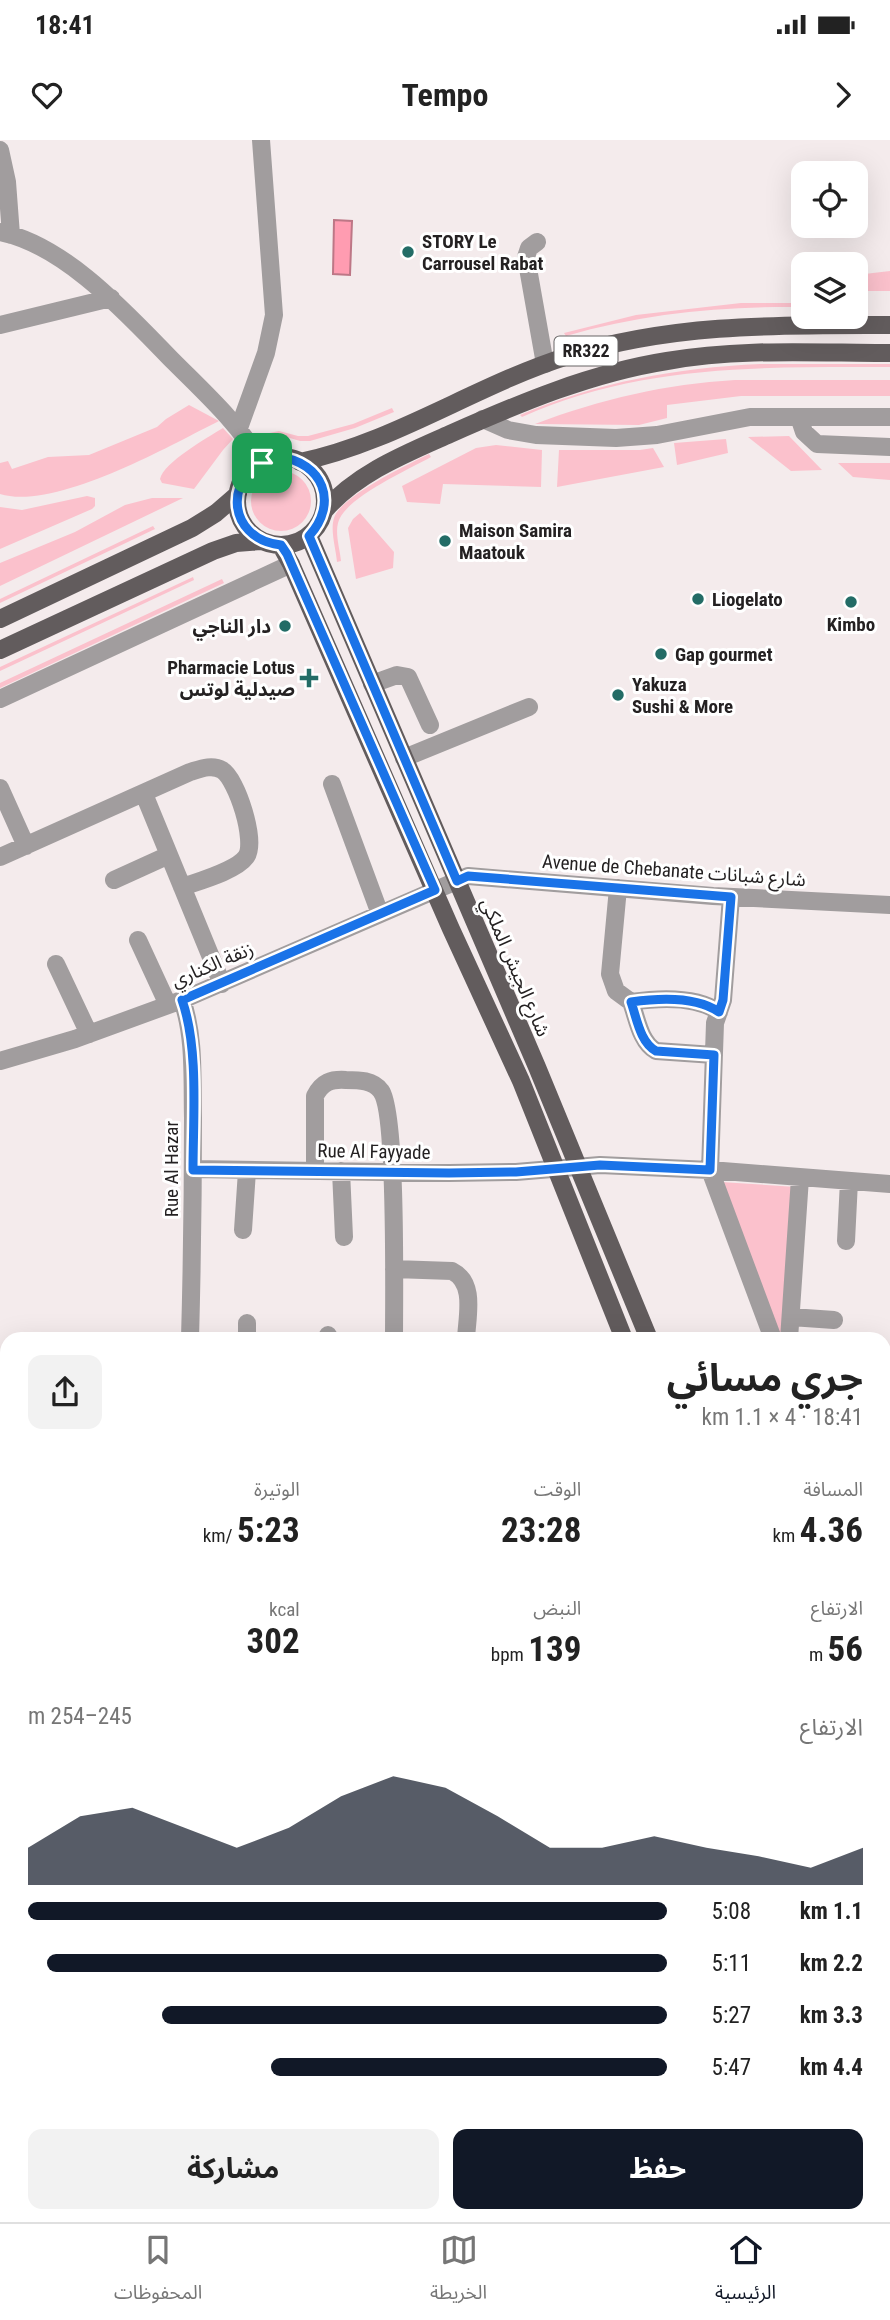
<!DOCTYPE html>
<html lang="ar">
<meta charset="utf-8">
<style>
body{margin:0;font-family:"Roboto Condensed","Noto Sans Arabic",sans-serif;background:#f2f2f2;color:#222;direction:rtl;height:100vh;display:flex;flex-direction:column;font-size:26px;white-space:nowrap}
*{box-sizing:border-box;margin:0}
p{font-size:23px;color:#767676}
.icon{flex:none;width:38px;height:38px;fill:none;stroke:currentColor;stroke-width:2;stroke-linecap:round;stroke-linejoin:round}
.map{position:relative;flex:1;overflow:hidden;direction:ltr}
.sheet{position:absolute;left:0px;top:1192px;width:891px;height:891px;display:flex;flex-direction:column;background:#fff;border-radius:21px 21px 0 0;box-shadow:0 7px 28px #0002;direction:rtl}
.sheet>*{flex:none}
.fabs{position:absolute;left:791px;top:21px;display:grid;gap:14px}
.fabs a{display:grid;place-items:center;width:77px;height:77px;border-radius:14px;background:#fff;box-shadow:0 7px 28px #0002;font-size:35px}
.pin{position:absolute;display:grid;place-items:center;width:60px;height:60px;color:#fff;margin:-30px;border-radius:14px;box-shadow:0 4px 10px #0006}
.round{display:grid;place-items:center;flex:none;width:74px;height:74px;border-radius:14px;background:#f2f2f2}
.head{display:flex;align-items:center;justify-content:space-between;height:119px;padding:0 28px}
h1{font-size:38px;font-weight:700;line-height:52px}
.metrics{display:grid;grid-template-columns:repeat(3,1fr);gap:10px;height:119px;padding:7px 28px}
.metrics div{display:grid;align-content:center}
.metrics b{font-size:35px;font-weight:700}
.metrics small{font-size:19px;font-weight:400}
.metrics p{font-size:19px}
.chart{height:196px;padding:14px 28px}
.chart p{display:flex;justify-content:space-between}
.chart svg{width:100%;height:126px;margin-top:7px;fill:#111827;opacity:.7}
.primary-button{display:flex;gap:14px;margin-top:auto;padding:14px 28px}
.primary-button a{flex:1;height:80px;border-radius:14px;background:#111827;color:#fff;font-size:28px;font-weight:700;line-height:80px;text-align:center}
.primary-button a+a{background:#f2f2f2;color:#222}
ul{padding:0 28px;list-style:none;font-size:23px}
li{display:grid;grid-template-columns:112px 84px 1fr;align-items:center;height:52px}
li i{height:18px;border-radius:9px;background:#111827}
.status{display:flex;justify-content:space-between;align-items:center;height:49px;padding:0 35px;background:#fff;direction:ltr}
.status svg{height:19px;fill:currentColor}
header{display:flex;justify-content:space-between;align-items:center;height:91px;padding:0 28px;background:#fff;font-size:32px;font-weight:700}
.menu{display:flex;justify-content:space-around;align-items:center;height:98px;border-top:2px solid #e0e0e0;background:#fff;font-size:19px;color:#767676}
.menu a{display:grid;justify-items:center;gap:4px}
.menu .on{color:#111827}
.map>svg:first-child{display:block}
.green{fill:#fbc1cc}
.water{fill:#ff9cb1;stroke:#bd7786;stroke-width:2}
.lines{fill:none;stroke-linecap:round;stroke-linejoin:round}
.minor{stroke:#a19d9e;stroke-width:18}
.major{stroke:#625c5d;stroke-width:18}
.route-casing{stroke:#fff;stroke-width:14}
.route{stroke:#1a73e8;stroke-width:9}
.poi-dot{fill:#236c66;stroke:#fff;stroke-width:2.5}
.labels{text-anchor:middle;stroke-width:6;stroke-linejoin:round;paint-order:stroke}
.shield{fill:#fff;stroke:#666464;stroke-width:2}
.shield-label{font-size:18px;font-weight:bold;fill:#242122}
.poi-label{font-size:19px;font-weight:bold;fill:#242122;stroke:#fff;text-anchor:start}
.street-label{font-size:19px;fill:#242122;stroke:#fff}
</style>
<div class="status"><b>18:41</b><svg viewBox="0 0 49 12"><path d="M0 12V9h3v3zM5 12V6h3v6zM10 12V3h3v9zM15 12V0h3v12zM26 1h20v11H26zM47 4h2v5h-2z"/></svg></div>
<header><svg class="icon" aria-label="forward" viewBox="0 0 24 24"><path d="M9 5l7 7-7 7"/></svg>Tempo<svg class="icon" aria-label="heart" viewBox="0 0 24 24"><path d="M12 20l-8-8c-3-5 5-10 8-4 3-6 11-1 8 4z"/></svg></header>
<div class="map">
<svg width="890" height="2082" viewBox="0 0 890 2082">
<rect width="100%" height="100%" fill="#f4ebec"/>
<path class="green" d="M 890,131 L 890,151 L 856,151 L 856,135 Z
M 741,163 L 803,163 L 803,167 C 722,166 644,173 566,196 L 564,193 L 636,175 Z
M 760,224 L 890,224 L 890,227 C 764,227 639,224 522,277 L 520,275 C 598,242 676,228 760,224 Z
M 735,240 L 890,240 L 890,256 L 741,256 L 667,265 L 667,278 L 639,285 L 535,284 C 601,259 666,244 735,240 Z
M 189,265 L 219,281 C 169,306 55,371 0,354 L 0,323 L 8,321 L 12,329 L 48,317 L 89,315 L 157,287 L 166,279 Z
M 392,268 L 394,272 L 355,288 L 310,301 L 300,301 L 280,295 L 256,300 L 255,296 L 279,291 L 298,296 L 308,296 L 353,284 Z
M 223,288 L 233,299 L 223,310 L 194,349 L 162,343 L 160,339 C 164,322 207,298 223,288 Z
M 789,296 L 822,330 L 791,331 L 748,297 Z
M 726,299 L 728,313 L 677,325 L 674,303 Z
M 496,305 L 542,310 L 541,347 L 443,344 L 440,364 L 407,362 L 402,346 L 476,308 Z
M 653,308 L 664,327 L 557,347 L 559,310 L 640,310 Z
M 429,314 L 431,317 C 408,330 344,358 338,383 C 335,394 340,410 341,421 L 337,422 C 336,409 330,391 334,378 C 341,356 407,325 429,314 Z
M 838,323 L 890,323 L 890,340 L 853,337 Z
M251 361a30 30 0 1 1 60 0a30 30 0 1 1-60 0Z
M 87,356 L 95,358 L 95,366 L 92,369 L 0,409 L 0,367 L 22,370 Z
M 152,358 L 183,358 L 0,446 L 0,423 L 75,392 L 125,365 Z
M 360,373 L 394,412 L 393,428 L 356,439 L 348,388 L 353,379 Z
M 153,386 L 155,389 L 0,463 L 0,459 Z
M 193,437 L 194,440 L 0,531 L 0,527 Z
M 222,439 L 224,443 L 0,548 L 0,543 Z
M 721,1042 L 796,1047 L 781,1199 Z
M 890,1469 L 890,1564 L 884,1551 L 884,1470 Z
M 886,1774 L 890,1775 L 890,1871 L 884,1870 L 884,1775 Z"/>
<path class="water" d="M 334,80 L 352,81 L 350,135 L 333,134 Z"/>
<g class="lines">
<path class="minor" d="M 0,10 L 7,42 L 11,95
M 0,92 C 66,105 129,176 174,222 C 207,255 238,283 262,323
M 537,102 L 529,108 L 526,117 L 545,224
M 0,185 L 111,158
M 799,277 L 804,292 L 817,304 L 890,307
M 483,279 L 508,290 L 536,295 L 616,298 L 657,295 L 750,277 L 890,277
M 239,288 L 266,213 L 274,175 L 261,0
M 372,544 L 397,535 L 408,537 L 430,585
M 0,559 L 291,424
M 404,618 L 529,567
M 332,644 L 380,774
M 0,648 L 26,706
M 144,654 L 222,844
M 0,717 L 190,632 C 200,629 212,624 222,630 C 237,639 257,702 246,717 C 236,731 199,741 182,747
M 114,740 L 169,715
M 618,748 L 610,834 L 616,851 L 631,862
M 731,757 L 723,860 L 715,883 L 710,1030 L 773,1199
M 138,800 L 168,865
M 56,824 L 89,894
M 182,860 C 195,897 192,939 193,978 C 193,1051 192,1125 190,1199
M 714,915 L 656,911 C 640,902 637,878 631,862 C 658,858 696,856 719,872
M 0,921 L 75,899 L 182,860 L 468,736 L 713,756 L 890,765
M 193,1029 L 449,1033 L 516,1032 L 600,1025 L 710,1030 L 890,1044
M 315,1031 L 315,956 C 322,942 331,939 346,940 C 359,940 373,940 381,951 C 397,972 394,1161 394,1199
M 341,1031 L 344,1097
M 243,1090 L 247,1031
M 846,1101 L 849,1041
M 394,1129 L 452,1131 C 476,1143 467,1176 466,1199
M 791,1177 L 834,1180
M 247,1183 L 247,1199
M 328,1195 L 328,1199
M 789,1199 L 800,1038
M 884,1322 L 890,1321
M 0,1359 L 7,1359
M 0,1491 L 7,1490
M 0,1710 L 7,1710
M 0,1821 L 7,1822
M 0,1842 L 7,1842
M 0,1939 L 7,1939
M 884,2016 L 890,2016
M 162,2082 L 163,2076
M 246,2082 L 247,2076
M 329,2082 L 329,2081
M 395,2082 L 396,2076
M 724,2082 L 725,2076"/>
<path class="major" d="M237 361a44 44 0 1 1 88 0a44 44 0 1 1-88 0Z
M 300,322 C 395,302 476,245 568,216 C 673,183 781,185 890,185
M 324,371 C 357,333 405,314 450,294 C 520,263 591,233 667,221 C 740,208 816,213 890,213
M 309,396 L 537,927 L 649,1199
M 281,406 L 291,424 L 451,789 L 521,941 L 624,1199
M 0,479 L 192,388 L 216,373 L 238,354
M 0,510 L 213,411 L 236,403 L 261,401
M 884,1731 L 890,1741
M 884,1756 L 890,1756
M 884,1891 L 890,1898"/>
</g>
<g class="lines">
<defs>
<path id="route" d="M 279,317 C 323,322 339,363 309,396 L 457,741 L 468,736 L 731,757 L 723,860 L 719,872 C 696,856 659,858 631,862 C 637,879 640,902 656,911 L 714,915 L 710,1030 L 600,1025 L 516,1032 L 449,1033 L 193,1030 C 193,978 199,908 182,860 L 435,750 L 287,414 L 281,405 C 224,399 222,328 279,317 Z"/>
</defs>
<use href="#route" class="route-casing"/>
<use href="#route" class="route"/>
</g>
<g class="poi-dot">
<circle cx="408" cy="112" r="7"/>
<circle cx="445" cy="401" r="7"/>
<circle cx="698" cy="459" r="7"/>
<circle cx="851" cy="462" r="7"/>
<circle cx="285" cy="486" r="7"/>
<circle cx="661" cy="514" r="7"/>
<path d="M305.5 527.5h7v7h7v7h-7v7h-7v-7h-7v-7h7z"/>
<circle cx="618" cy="555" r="7"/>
</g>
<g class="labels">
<rect class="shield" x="554.5" y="196.5" width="63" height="29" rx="5"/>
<g class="shield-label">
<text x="586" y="217">RR322</text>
</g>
<g class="poi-label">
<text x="422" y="108">STORY Le<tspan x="422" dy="22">Carrousel Rabat</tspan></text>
<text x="459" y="397">Maison Samira<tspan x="459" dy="22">Maatouk</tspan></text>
<text x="712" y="466">Liogelato</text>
<text x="851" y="491" text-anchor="middle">Kimbo</text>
<text x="271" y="493" text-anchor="end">دار الناجي</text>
<text x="675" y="521">Gap gourmet</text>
<text x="295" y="534" text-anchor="end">Pharmacie Lotus<tspan x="295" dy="22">صيدلية لوتس</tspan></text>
<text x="632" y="551">Yakuza<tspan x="632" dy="22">Sushi &amp; More</tspan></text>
</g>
<g class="street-label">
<text transform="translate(674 730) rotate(4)" y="7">Avenue de Chebanate شارع شبانات</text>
<text transform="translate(212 824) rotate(-23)" y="7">زنقة الكناري</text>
<text transform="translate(516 827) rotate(67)" y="7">شارع الجيش الملكي</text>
<text transform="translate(374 1011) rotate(1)" y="7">Rue Al Fayyade</text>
<text transform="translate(171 1029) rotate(-90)" y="7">Rue Al Hazar</text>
</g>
</g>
</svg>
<div class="fabs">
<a><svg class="icon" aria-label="locate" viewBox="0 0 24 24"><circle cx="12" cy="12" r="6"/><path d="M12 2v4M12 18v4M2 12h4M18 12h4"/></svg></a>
<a><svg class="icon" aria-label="layers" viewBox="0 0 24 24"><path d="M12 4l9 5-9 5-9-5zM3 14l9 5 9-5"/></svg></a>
</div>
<div class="pin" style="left:262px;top:323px;background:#1e9e55"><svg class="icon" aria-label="arrive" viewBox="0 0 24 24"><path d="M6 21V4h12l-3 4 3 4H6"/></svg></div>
<section class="sheet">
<div class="head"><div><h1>جري مسائي</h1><p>18:41 · 4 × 1.1 km</p></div><a class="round"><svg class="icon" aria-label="share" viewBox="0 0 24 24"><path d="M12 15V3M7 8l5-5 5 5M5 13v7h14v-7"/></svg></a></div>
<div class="metrics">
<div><p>المسافة</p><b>4.36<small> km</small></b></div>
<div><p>الوقت</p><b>23:28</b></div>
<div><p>الوتيرة</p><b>5:23<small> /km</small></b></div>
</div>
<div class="metrics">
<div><p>الارتفاع</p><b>56<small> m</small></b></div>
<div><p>النبض</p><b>139<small> bpm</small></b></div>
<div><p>kcal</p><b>302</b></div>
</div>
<div class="chart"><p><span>الارتفاع</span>245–254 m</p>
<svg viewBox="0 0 160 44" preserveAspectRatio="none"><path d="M0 44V31L10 20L20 17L30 24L40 31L50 24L60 13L70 6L80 10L90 20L100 31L110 31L120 27L130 31L140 34L150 38L160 31V44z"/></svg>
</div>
<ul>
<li><b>1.1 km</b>5:08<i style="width:100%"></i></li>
<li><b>2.2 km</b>5:11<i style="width:97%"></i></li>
<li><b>3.3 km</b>5:27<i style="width:79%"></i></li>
<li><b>4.4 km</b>5:47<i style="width:62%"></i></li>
</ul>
<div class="primary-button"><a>حفظ</a><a>مشاركة</a></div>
</section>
</div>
<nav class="menu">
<a class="on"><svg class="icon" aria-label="home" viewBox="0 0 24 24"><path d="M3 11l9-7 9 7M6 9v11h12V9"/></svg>الرئيسية</a>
<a><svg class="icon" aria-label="map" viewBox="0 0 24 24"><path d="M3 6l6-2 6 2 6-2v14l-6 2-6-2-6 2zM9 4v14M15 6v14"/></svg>الخريطة</a>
<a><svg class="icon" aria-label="saved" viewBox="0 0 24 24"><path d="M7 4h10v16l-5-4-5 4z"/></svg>المحفوظات</a>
</nav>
